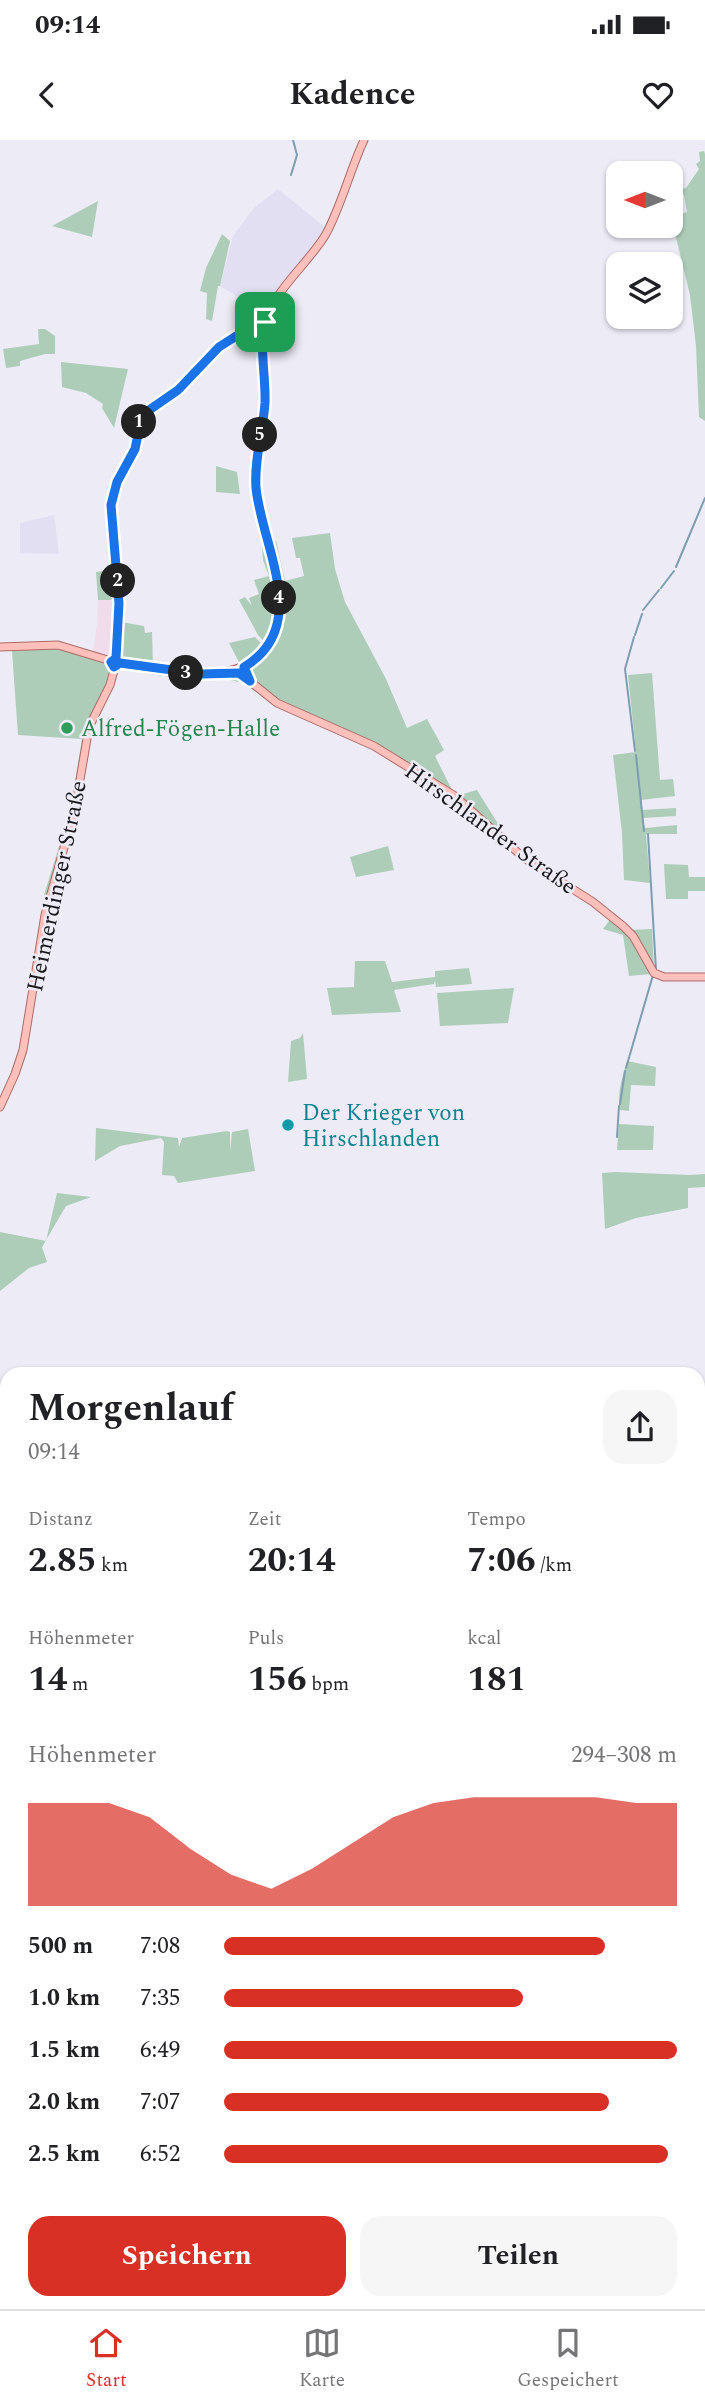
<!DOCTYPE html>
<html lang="de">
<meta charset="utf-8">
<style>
body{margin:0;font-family:Spectral,serif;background:#f6f6f6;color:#202124;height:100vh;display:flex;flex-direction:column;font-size:26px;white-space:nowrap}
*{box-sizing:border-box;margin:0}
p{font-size:23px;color:#757577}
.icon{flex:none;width:38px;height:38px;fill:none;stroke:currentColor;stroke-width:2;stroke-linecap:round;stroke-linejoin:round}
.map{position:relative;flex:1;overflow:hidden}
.drawer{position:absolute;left:0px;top:1227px;width:705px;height:943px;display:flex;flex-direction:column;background:#fff;border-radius:21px 21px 0 0;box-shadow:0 2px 5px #0004}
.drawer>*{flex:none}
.needle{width:46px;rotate:270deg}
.buttons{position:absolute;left:606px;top:21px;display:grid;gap:14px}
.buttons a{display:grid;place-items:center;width:77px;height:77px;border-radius:14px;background:#fff;box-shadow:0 2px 5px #0004;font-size:35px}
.pin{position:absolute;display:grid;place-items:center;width:60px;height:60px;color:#fff;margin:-30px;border-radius:14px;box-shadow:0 4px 10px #0006}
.km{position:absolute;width:35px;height:35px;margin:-18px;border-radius:50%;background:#222;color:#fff;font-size:19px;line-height:35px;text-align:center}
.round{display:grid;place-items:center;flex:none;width:74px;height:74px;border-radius:21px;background:#f6f6f6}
.overview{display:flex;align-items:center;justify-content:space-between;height:119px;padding:0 28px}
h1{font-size:38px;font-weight:700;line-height:52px}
.stats{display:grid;grid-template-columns:repeat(3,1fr);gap:10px;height:119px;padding:7px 28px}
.stats div{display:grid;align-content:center}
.stats b{font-size:35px;font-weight:700}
.stats small{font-size:19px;font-weight:400}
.stats p{font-size:19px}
.chart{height:196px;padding:14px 28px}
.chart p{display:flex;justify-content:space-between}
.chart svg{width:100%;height:126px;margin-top:7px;fill:#d93025;opacity:.7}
.cta{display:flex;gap:14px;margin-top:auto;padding:14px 28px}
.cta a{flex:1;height:80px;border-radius:21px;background:#d93025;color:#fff;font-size:28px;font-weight:700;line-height:80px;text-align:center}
.cta a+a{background:#f6f6f6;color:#202124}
ul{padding:0 28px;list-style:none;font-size:23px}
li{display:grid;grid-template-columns:112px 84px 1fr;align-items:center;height:52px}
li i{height:18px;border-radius:9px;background:#d93025}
.status{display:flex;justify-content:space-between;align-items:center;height:49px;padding:0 35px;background:#fff;direction:ltr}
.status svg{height:19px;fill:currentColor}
header{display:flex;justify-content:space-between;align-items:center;height:91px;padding:0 28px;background:#fff;font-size:32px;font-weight:700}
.tab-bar{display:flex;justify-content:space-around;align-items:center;height:98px;border-top:2px solid #e0e0e0;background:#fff;font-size:19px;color:#757577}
.tab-bar a{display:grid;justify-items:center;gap:4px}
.tab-bar .selected{color:#d93025}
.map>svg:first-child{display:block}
.commercial{fill:#f0dceb}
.built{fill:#e2dff2}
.green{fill:#adcdb9}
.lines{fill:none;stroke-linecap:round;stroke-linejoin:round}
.stream{stroke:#7d9db1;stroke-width:2}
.minor-casing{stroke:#bebdc7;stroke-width:6}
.major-casing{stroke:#ae6a67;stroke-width:9}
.minor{stroke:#fff;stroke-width:4.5}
.major{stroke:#ffc0bc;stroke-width:7}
.route-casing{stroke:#fff;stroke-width:14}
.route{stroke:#1a73e8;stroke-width:9}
.leisure-dot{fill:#2e9e5b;stroke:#ecebf6;stroke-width:2.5}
.culture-dot{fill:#0f9aa8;stroke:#ecebf6;stroke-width:2.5}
.labels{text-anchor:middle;stroke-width:5;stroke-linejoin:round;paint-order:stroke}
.leisure-label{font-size:23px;fill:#27864d;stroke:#ecebf6;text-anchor:start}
.street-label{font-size:23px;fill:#19181c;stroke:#ecebf6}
.culture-label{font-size:23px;fill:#0d838f;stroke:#ecebf6;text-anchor:start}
</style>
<div class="status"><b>09:14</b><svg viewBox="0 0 49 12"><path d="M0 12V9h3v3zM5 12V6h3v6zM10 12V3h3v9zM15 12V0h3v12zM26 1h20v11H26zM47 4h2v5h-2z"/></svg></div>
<header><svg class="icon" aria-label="back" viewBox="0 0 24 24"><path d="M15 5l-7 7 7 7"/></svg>Kadence<svg class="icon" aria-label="heart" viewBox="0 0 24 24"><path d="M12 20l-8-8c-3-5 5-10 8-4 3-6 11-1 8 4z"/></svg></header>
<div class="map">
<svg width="705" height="2169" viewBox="0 0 705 2169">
<rect width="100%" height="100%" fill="#ecebf6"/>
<path class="commercial" d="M 98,460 L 116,460 L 117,484 L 114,512 L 109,517 L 93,513 L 97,485 Z"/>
<path class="built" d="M 278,49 L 326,88 L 264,173 L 220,146 L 233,96 L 254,68 Z
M 54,375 L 59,414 L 20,413 L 20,383 Z"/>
<path class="green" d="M 704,11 L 705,14 L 705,281 L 699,277 L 696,206 L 690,155 L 671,77 L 687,72 L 684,55 L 670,57 L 670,50 L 686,48 L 699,29 L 696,24 L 700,21 L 699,12 Z
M 98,61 L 92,97 L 52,86 Z
M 222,94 L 230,101 L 220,146 L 218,146 L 212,181 L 206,179 L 207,153 L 200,151 L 206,128 Z
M 38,189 L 45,189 L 55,196 L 55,214 L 45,214 L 20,221 L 20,226 L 6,228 L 3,209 L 39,204 Z
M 61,222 L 128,229 L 114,288 L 102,268 L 103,264 L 86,253 L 62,247 Z
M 216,326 L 237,332 L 240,354 L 216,352 Z
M 330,393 L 335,429 L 345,462 L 386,539 L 407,588 L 427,579 L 444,610 L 435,616 L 455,656 L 389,614 L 272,563 L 243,543 L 226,539 L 191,537 L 175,533 L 231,532 L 244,535 L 244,527 L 248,528 L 262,517 L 279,472 L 268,402 L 276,401 L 285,441 L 304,436 L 300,418 L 296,418 L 292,398 Z
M 111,403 L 113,409 L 117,484 L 113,484 L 116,483 L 116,460 L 98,460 L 96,432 L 110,430 L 112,425 Z
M 267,404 C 274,435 288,479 265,503 L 258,495 L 239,460 L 245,457 L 252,466 L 249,458 L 259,454 L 254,440 L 269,436 L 263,420 L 262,406 Z
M 121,482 L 144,486 L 145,493 L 152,492 L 153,527 L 122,521 L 118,514 L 122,517 L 123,505 L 121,504 Z
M 255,497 L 265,507 L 241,526 L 229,503 Z
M 49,508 C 69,509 101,515 112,531 L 93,574 L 76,663 L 48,755 L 44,755 L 71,668 L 82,599 L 18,595 L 12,511 Z
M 652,533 L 660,640 L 673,639 L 675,656 L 641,660 L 642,670 L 676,668 L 676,676 L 643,678 L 645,688 L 677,685 L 677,694 L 646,694 L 650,743 L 624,740 L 622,693 L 613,615 L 636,612 L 628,535 Z
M 477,650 L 500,687 L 505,702 L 496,705 L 489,685 L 456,656 Z
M 388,706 L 394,730 L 356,737 L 350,717 Z
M 664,724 L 688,725 L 689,737 L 705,737 L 705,751 L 688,751 L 688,759 L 666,759 Z
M 612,777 L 628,790 L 652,789 L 654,830 L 651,834 L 629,836 L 623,795 L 603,789 Z
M 355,821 L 385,821 L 392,842 L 435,837 L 435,831 L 469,828 L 472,844 L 436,847 L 435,840 L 434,844 L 394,850 L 401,872 L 332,875 L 327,848 L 354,847 Z
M 514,848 L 508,883 L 440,886 L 437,853 Z
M 303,893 L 307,939 L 288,942 L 291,901 L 300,898 Z
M 627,921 L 656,927 L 655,946 L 631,945 L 629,971 L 620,970 C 617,954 622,938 627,921 Z
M 619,984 L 654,986 L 653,1010 L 617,1010 Z
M 96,988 L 178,998 L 179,1007 L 182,998 L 227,991 L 230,992 L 230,1012 L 232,992 L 248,989 L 255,1031 L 178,1043 L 174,1036 L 162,1035 L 164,1002 L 161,998 L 120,1006 L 95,1021 Z
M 615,1032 L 690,1035 L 705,1034 L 705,1047 L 688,1048 L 688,1068 L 636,1078 L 605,1089 L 602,1033 Z
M 57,1053 L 91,1057 L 66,1066 L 42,1107 L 47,1122 L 29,1128 L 0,1151 L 0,1092 L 46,1101 Z
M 705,1302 L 705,1617 L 698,1622 L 698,1364 L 704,1357 L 698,1361 L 698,1303 Z
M 698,1680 L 705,1686 L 705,2004 L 699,2005 Z
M 0,2012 L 7,2018 L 7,2163 L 612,2163 L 632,2169 L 0,2169 Z
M 705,2142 L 705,2169 L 699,2169 L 699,2164 L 698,2169 L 639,2169 L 616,2163 L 699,2163 L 700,2145 Z"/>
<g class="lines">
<path class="stream" d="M 291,35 L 297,15 L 293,0
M 676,427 L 705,358
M 661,448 L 674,431
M 643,470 L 659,450
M 635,495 L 642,474
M 634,497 L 625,529 L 635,611
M 636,615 L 644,691
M 648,694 L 656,830
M 626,928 L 653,835
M 620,964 L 625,931
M 617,997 L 619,966"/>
<defs>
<path id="minor" d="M 116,518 L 119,463 L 111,362 L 121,333 L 136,309 L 141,277 C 150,264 169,258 180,248 C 198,232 239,179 265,182
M 0,1822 L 7,1827
M 582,2163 L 586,2169"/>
<path id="major" d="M 0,507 L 58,505 L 111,521
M110.5 522a4.5 4.5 0 1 1 9 0a4.5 4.5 0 1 1-9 0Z
M 120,523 C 183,538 289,553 279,454 C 275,419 260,385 256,350 C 253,319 263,291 265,260 C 266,237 260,214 263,191 C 270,152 307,126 326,94 C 342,64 350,30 364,0
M 242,528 L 247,539 L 277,563 L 374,606 L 455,656 L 524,718 L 593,762 L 623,786 L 633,796 L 654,833 L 664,837 L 705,837
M 0,967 L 15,934 L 23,910 L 45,775 L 75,669 L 89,587 L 110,545 L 115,527"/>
</defs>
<use href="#minor" class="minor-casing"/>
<use href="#major" class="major-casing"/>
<use href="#minor" class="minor"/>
<use href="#major" class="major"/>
</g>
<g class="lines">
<defs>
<path id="route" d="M 258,182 L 265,182 C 259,209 266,236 265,263 C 263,292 254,319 256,348 C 262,407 312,486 244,527 L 250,541 L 239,533 L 202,534 L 120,523 L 114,527 L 111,522 L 116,518 L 119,463 L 111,365 L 117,342 L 135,309 L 142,275 L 178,250 L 219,207 Z"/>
</defs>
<use href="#route" class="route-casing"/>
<use href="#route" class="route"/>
</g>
<circle class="leisure-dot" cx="67" cy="588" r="7"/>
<circle class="culture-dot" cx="288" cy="985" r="7"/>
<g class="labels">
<g class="leisure-label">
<text x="81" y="596">Alfred-Fögen-Halle</text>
</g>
<g class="street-label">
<text transform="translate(491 688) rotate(36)" y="8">Hirschlander Straße</text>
<text transform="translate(56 746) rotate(-78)" y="8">Heimerdinger Straße</text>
</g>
<g class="culture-label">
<text x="302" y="980">Der Krieger von<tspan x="302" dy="26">Hirschlanden</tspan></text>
</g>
</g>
</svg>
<div class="buttons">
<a><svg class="needle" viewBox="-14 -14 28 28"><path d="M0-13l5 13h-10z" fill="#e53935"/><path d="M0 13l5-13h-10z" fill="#757577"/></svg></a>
<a><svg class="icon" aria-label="layers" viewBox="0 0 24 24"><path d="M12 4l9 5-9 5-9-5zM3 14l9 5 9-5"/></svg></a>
</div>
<div class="pin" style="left:265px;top:182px;background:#1e9e55"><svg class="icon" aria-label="arrive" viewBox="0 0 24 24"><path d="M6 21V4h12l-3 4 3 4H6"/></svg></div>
<b class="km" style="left:139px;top:282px">1</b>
<b class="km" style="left:118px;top:441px">2</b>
<b class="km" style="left:186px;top:533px">3</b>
<b class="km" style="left:279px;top:458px">4</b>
<b class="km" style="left:260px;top:295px">5</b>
<section class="drawer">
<div class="overview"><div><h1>Morgenlauf</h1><p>09:14</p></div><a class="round"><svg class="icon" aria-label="share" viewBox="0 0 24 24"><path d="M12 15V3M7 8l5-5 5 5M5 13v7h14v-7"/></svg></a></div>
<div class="stats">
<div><p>Distanz</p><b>2.85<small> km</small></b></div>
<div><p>Zeit</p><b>20:14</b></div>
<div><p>Tempo</p><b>7:06<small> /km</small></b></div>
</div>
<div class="stats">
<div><p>Höhenmeter</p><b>14<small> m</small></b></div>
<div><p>Puls</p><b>156<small> bpm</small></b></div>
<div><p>kcal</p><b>181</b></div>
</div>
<div class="chart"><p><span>Höhenmeter</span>294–308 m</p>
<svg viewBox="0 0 160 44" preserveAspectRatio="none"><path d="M0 44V8L10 8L20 8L30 13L40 24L50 33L60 38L70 31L80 22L90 13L100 8L110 6L120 6L130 6L140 6L150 8L160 8V44z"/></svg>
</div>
<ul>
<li><b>500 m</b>7:08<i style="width:84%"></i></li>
<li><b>1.0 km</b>7:35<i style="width:66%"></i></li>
<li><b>1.5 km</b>6:49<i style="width:100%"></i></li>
<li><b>2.0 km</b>7:07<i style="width:85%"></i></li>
<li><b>2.5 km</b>6:52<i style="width:98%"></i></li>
</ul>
<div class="cta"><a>Speichern</a><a>Teilen</a></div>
</section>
</div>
<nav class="tab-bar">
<a class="selected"><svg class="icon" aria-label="home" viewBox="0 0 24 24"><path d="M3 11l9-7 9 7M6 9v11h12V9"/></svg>Start</a>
<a><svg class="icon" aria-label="map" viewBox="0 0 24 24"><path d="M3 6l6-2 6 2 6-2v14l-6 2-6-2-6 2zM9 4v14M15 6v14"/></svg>Karte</a>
<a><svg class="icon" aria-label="saved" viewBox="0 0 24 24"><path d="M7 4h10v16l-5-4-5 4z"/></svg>Gespeichert</a>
</nav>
